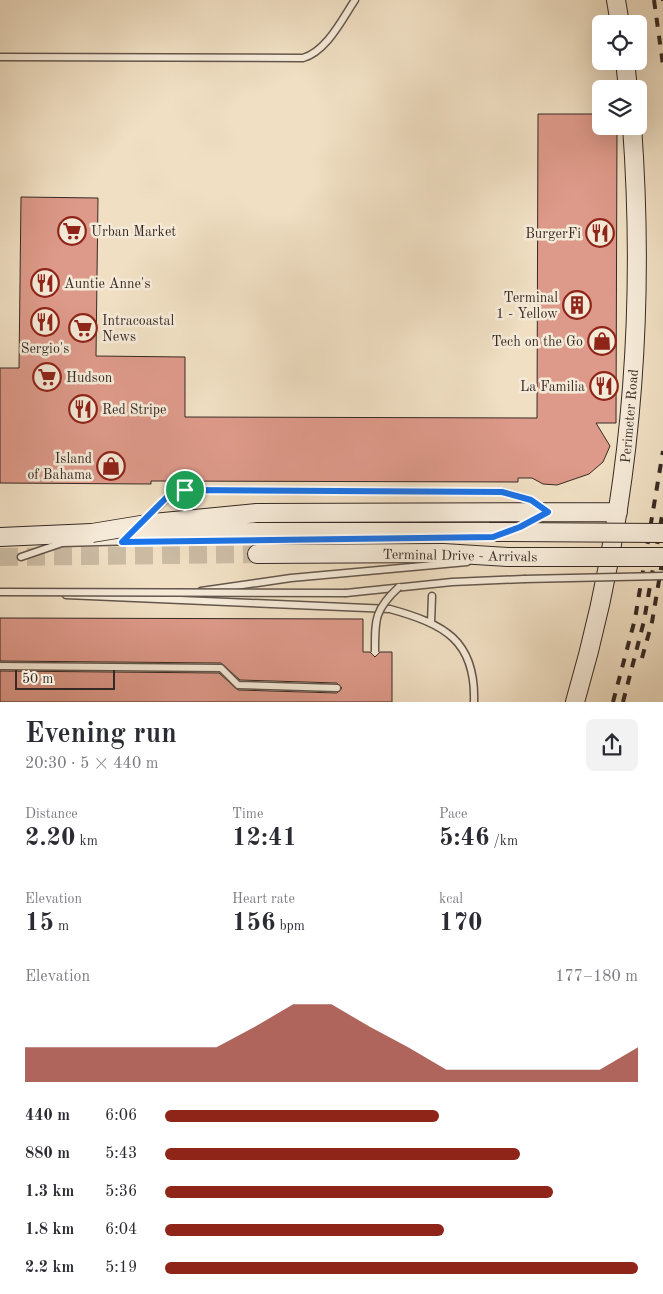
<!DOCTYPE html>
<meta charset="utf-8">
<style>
body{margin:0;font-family:"Old Standard TT",serif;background:#f2f2f3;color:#2b2b33;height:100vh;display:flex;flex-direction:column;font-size:19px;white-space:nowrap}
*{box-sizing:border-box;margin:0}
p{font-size:16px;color:#7c7c81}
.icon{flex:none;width:28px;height:28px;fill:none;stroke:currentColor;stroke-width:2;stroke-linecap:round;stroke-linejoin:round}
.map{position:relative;height:702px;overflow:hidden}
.side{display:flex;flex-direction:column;background:#fff;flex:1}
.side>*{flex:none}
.fabs{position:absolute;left:592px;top:15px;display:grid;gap:10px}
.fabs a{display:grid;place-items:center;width:55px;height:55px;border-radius:8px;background:#fff;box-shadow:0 5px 20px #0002;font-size:25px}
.scale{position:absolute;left:15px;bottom:12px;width:100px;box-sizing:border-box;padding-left:5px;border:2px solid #372a24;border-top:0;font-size:14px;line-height:18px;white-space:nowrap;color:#372a24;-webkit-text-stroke:4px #f5ead8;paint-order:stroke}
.pin{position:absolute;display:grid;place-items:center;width:42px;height:42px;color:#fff;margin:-21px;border:2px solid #fff;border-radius:50%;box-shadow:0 1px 5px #0007}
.round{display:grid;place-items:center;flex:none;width:52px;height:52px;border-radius:8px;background:#f2f2f3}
.overview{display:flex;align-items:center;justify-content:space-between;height:85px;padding:0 25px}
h1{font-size:28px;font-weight:700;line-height:38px}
.stats{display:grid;grid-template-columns:repeat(3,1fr);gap:8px;height:85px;padding:5px 25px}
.stats div{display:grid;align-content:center}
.stats b{font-size:25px;font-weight:700}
.stats small{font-size:14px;font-weight:400}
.stats p{font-size:14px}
.chart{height:140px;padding:10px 25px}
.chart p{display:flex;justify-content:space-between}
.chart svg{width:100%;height:90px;margin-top:5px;fill:#8f2418;opacity:.7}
ul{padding:0 25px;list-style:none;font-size:16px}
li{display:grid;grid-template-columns:80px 60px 1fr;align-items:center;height:38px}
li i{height:12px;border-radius:6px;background:#8f2418}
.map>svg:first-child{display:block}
.building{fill:#dd9989;stroke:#372a24}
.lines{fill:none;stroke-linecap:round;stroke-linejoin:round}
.secondary-tunnel{stroke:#cbbba3;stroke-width:18;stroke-dasharray:18 9;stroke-linecap:butt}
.lane-casing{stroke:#65574c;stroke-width:9}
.secondary-casing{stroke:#372a24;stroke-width:20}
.lane{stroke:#f5ead8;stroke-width:6}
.secondary{stroke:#f5ead8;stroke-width:18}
.rail{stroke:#372a24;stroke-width:4;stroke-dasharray:9 9;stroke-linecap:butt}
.lane-bridge-casing{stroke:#65574c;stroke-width:9;stroke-linecap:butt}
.secondary-bridge-casing{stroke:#372a24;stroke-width:20;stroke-linecap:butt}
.lane-bridge{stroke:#f5ead8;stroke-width:6}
.secondary-bridge{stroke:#f5ead8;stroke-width:18}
.route-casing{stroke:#fff;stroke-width:10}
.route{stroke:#1a73e8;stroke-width:6}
.labels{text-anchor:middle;stroke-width:5;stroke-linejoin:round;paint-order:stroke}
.poi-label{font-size:14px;fill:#372a24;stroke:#f5ead8;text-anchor:start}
.street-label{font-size:14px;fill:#372a24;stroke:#f5ead8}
</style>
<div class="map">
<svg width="663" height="702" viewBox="0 0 663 702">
<rect width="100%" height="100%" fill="#f0dfc3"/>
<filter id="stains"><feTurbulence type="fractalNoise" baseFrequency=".004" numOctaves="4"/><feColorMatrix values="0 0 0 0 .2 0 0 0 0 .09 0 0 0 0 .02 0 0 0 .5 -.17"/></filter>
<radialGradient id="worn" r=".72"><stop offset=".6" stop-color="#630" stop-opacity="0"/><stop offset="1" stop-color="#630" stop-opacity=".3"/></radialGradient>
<path class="building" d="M 538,114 L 601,114 L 601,126 L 617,126 L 616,423 L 596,423 L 610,446 L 603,462 L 589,474 L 557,485 L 543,484 L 532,478 L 518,478 L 518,482 L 151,481 L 151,484 L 0,483 L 0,368 L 19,368 L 21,197 L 98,198 L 96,356 L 185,357 L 185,417 L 537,418 Z
M 0,618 L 363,619 L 363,652 L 370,652 L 375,657 L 380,652 L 392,652 L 392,702 L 0,702 L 0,671 L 219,673 L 238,690 L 337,693 L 342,688 L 337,683 L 240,680 L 221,663 L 0,661 Z"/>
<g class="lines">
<path class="secondary-tunnel" d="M 0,557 L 257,554"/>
<defs>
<path id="lane" d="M 0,57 L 303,58 C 327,51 342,19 355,0
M 144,520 L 175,491 L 185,490 L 503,492 L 531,500 L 542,508
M 21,557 L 62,543 L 135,541
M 201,591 L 291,578 L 467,562
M 346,593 L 452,582 L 524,579
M 66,595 L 390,609 C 444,624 476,640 474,702
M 431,623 L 432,596
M 0,666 L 221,668 L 238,685 L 337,688"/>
<path id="secondary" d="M 616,0 L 620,24
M 625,61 L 628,89
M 257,513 L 618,512
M 256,532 L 489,532
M 0,537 L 92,533
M 257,554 L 443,553 L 508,557
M 575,702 C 630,515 646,319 632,126"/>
</defs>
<use href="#lane" class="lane-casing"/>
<use href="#secondary" class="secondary-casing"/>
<use href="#lane" class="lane"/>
<use href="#secondary" class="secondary"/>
<path class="rail" d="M 654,0 L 663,65
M 663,0 L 663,1
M 642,658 L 652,622 L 663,557
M 613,702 L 635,619 L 663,451
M 623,702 L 644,621 L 663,510"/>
<defs>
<path id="lane-bridge" d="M 524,579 L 663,576
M 0,592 L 346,593
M 375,652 C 375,620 374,610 399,587"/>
<path id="secondary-bridge" d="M 489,532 L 663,533
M 92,533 L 153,523 L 257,513
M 132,534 L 256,532
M 508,557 L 663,557"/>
</defs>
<use href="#lane-bridge" class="lane-bridge-casing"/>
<use href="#secondary-bridge" class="secondary-bridge-casing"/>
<use href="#lane-bridge" class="lane-bridge"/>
<use href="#secondary-bridge" class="secondary-bridge"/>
</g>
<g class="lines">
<defs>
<path id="route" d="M 185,490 L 502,492 L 531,500 L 548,512 L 520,527 L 493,537 L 122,542 L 167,497 L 175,491 Z"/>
</defs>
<use href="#route" class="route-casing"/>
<use href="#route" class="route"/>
</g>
<defs>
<symbol id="supermarket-ring" viewBox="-11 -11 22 22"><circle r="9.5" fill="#f5ead8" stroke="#8f2418" stroke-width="1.5"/><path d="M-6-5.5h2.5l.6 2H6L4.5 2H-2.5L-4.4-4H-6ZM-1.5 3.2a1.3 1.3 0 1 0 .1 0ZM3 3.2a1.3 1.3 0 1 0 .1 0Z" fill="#8f2418"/></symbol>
<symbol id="restaurant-ring" viewBox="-11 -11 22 22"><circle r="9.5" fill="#f5ead8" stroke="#8f2418" stroke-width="1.5"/><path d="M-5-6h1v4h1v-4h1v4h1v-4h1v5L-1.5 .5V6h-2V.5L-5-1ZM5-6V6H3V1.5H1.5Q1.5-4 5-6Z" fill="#8f2418"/></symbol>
<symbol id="building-ring" viewBox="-11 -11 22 22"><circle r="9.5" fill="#f5ead8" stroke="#8f2418" stroke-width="1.5"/><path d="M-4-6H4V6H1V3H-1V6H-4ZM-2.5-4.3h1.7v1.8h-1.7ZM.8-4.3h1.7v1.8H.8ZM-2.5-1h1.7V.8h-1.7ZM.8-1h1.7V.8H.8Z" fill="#8f2418"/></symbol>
<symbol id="shop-ring" viewBox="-11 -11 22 22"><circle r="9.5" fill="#f5ead8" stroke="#8f2418" stroke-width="1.5"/><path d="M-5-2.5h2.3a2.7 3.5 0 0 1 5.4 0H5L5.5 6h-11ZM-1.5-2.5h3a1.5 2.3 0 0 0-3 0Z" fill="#8f2418"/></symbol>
</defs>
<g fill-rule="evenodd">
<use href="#supermarket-ring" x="56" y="215" width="32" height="32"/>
<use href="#restaurant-ring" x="584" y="217" width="32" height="32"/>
<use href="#restaurant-ring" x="29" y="267" width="32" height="32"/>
<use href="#building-ring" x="561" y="289" width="32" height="32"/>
<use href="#restaurant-ring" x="29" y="306" width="32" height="32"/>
<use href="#supermarket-ring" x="67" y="312" width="32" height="32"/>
<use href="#shop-ring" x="586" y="325" width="32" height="32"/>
<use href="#supermarket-ring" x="31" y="361" width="32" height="32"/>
<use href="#restaurant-ring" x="588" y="370" width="32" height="32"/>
<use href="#restaurant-ring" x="67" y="393" width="32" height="32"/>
<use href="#shop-ring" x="95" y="450" width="32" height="32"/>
</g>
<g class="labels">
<g class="poi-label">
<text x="91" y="236">Urban Market</text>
<text x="581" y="238" text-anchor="end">BurgerFi</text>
<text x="64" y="288">Auntie Anne's</text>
<text x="558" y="302" text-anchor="end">Terminal<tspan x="558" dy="16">1 - Yellow</tspan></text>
<text x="102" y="325">Intracoastal<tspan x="102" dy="16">News</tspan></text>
<text x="583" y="346" text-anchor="end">Tech on the Go</text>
<text x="45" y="353" text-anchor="middle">Sergio's</text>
<text x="66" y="382">Hudson</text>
<text x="585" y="391" text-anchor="end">La Familia</text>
<text x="102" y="414">Red Stripe</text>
<text x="92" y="463" text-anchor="end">Island<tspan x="92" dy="16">of Bahama</tspan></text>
</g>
<g class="street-label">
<text transform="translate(629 416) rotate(-85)" y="5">Perimeter Road</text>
<text transform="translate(460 555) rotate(1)" y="5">Terminal Drive - Arrivals</text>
</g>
</g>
<rect width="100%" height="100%" filter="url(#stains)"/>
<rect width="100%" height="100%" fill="url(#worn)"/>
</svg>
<div class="fabs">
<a><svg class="icon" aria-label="locate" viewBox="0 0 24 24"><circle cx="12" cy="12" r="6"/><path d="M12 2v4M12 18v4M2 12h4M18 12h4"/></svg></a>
<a><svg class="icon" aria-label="layers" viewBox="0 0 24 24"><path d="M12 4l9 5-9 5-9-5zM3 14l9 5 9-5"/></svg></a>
</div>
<div class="scale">50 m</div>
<div class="pin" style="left:185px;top:490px;background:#1e9e55"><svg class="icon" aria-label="arrive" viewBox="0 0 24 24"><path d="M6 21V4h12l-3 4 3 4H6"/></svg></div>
</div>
<section class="side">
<div class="overview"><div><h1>Evening run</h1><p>20:30 · 5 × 440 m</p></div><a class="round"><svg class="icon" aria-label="share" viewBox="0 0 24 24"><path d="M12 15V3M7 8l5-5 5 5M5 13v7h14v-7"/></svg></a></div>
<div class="stats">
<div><p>Distance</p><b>2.20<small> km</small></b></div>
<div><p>Time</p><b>12:41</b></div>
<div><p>Pace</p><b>5:46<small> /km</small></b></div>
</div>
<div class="stats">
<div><p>Elevation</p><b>15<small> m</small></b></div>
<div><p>Heart rate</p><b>156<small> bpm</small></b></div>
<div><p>kcal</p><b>170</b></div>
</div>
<div class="chart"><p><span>Elevation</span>177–180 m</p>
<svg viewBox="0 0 160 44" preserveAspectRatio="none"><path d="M0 44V27L10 27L20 27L30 27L40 27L50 27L60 17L70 6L80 6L90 17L100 27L110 38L120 38L130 38L140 38L150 38L160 27V44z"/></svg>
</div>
<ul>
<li><b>440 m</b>6:06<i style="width:58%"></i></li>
<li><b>880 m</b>5:43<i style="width:75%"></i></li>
<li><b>1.3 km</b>5:36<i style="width:82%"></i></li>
<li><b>1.8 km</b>6:04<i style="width:59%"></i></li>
<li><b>2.2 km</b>5:19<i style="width:100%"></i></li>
</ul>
</section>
